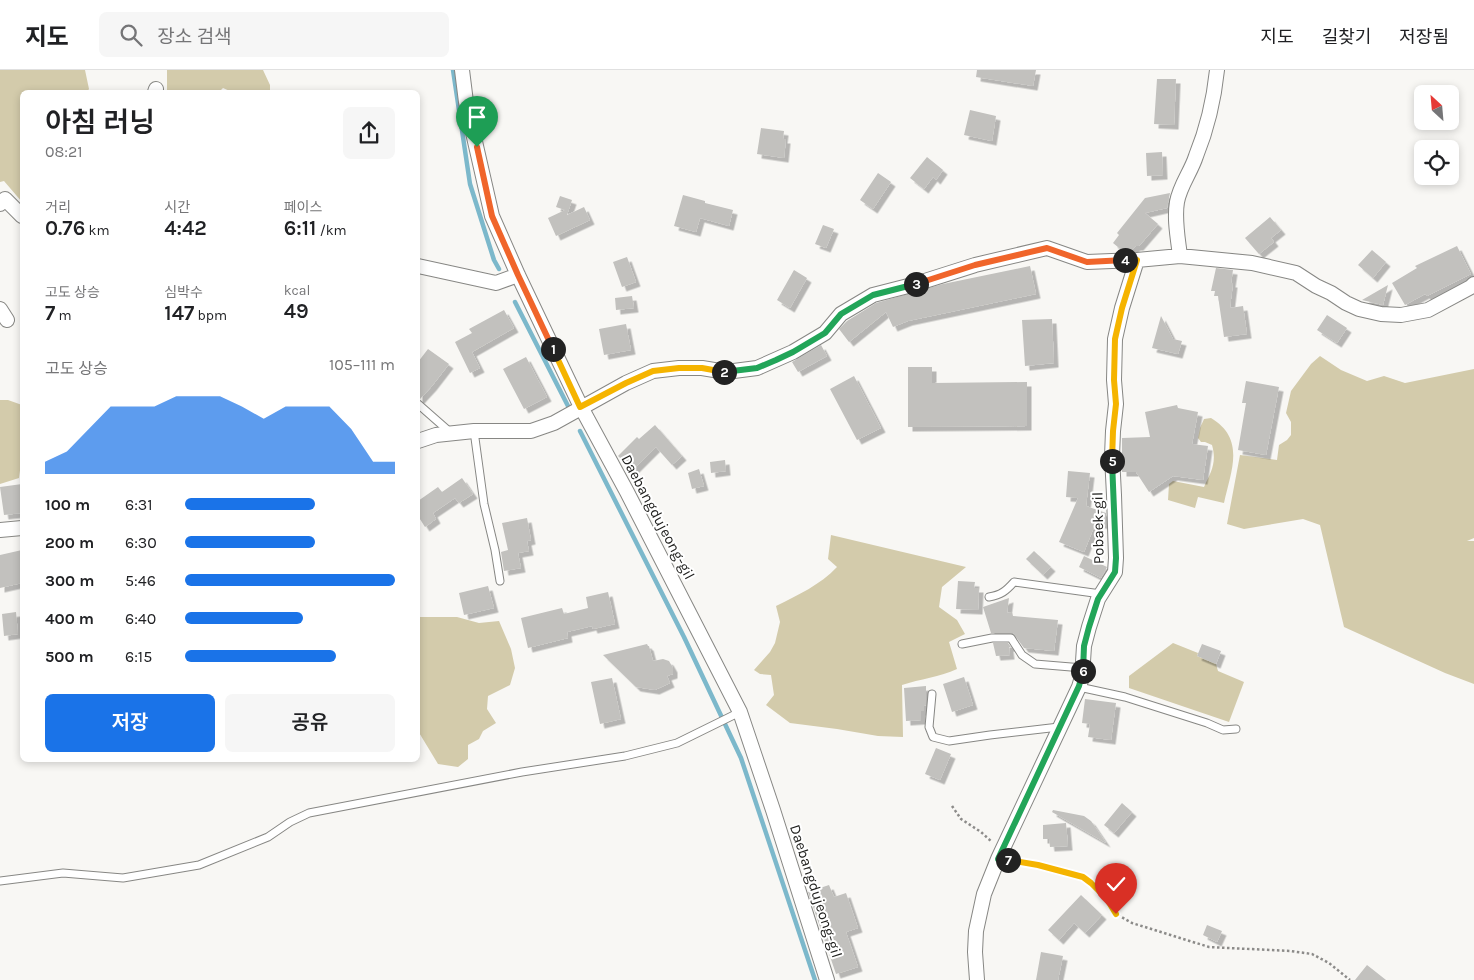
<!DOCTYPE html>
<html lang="ko">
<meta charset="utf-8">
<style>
body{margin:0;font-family:Karla,"Noto Sans KR",sans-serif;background:#f6f6f6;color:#202124;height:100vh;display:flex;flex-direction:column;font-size:19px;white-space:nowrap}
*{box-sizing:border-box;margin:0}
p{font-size:16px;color:#757577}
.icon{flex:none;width:28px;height:28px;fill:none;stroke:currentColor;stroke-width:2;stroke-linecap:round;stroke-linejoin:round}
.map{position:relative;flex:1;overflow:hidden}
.side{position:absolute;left:20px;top:20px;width:400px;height:672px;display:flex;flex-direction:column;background:#fff;border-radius:8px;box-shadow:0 2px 8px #0003}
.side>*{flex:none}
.needle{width:32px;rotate:334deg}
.tools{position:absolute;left:1414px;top:15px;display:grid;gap:10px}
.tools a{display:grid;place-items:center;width:45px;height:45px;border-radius:8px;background:#fff;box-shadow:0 2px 8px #0003;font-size:25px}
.pin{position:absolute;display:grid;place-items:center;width:42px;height:42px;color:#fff;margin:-51px -21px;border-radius:50% 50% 50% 0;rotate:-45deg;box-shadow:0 0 5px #0007}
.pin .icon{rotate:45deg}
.km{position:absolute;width:25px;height:25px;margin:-12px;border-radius:50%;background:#222;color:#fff;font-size:14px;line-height:25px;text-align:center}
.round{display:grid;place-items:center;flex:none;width:52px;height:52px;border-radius:8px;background:#f6f6f6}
.overview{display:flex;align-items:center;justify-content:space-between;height:85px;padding:0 25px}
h1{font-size:28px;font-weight:600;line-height:38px}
.stats{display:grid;grid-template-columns:repeat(3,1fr);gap:8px;height:85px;padding:5px 25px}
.stats div{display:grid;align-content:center}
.stats b{font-size:21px;font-weight:600}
.stats small{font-size:14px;font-weight:400}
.stats p{font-size:14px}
.chart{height:140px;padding:10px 25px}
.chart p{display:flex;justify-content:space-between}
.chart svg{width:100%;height:90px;margin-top:5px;fill:#1a73e8;opacity:.7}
.cta{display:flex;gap:10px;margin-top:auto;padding:10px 25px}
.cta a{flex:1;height:58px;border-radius:8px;background:#1a73e8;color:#fff;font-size:20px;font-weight:600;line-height:58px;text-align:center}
.cta a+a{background:#f6f6f6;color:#202124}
ul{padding:0 25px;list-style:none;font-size:16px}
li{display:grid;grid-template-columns:80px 60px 1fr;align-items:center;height:38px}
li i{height:12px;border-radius:6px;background:#1a73e8}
header{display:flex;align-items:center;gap:30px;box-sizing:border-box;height:70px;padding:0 25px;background:#fff;border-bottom:1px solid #e0e0e0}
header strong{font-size:24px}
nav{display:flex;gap:28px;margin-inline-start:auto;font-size:18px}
.search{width:350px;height:45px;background:#f6f6f6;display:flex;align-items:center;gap:12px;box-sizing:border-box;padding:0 18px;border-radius:8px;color:#757577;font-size:19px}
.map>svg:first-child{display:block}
.green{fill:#d3cbab}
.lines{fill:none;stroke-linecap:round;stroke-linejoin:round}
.stream{stroke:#7cb8cb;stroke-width:4.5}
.building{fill:#c2c1be;filter:url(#shadow)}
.lane-casing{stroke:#878784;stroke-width:9}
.street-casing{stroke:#878784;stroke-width:16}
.path{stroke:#8c8b89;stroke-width:2.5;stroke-dasharray:2.5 2.5;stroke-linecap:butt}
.lane{stroke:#fff;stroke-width:7}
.street{stroke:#fff;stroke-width:14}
.split-1-casing{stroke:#fff;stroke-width:10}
.split-2-casing{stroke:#fff;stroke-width:10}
.split-3-casing{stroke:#fff;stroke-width:10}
.split-4-casing{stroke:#fff;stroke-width:10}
.split-5-casing{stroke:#fff;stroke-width:10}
.split-6-casing{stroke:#fff;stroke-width:10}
.split-7-casing{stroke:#fff;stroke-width:10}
.split-8-casing{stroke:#fff;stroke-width:10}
.split-1{stroke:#f0652b;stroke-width:6}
.split-2{stroke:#f5b400;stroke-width:6}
.split-3{stroke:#22a559;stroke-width:6}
.split-4{stroke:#f0652b;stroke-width:6}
.split-5{stroke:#f5b400;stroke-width:6}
.split-6{stroke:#22a559;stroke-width:6}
.split-7{stroke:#22a559;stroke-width:6}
.split-8{stroke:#f5b400;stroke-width:6}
.labels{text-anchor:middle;stroke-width:4;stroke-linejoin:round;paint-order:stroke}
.street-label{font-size:15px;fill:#20201e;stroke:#fff}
</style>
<header>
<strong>지도</strong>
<div class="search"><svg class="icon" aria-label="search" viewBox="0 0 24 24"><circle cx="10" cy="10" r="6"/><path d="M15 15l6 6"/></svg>장소 검색</div>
<nav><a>지도</a><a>길찾기</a><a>저장됨</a></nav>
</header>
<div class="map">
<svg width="1474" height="910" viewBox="0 0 1474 910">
<defs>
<filter id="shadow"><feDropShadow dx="4.5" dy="4.5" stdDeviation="0" flood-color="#0004"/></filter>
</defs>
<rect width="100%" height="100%" fill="#f8f7f4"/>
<path class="green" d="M 0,0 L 85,0 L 89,19 L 87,22 L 22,22 L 22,132 L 4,111 L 0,112 Z
M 167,0 L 263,0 L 270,15 L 270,22 L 232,22 L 223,18 L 219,22 L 167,22 Z
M 1320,286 L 1341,300 L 1367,311 L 1384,306 L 1405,313 L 1474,299 L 1474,468 L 1467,471 L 1474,471 L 1474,614 L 1445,603 L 1344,557 L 1320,455 L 1303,449 L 1244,459 L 1227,454 L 1240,385 L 1277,390 L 1279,375 L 1287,370 L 1291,365 L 1291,352 L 1286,343 L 1291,321 L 1311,294 Z
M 0,330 L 8,330 L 22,335 L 22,385 L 19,408 L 0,414 Z
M 1211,348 C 1246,369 1231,401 1224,433 L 1198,427 L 1195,438 L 1168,430 L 1169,414 L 1173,411 L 1204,417 C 1211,402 1217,393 1212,375 L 1205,372 L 1201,372 L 1198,368 L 1200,358 L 1204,349 Z
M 831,465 L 966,497 L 942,517 L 939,537 L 957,550 L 965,564 L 949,572 L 957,599 C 940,607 920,609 902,615 L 903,667 L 878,666 L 837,659 L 790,653 L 766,635 L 774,625 L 771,605 L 760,604 L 754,600 L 770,582 L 775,573 L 780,552 L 776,536 C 798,525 820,515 837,497 L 828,489 Z
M 418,547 L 457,547 L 479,553 L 499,551 L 511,579 L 515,598 L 510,615 L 488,626 L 487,639 L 496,653 L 483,661 L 479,669 L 468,675 L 468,689 L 458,697 L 438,694 L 418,661 Z
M 1173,573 L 1198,583 L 1197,586 L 1216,594 L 1218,601 L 1244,612 L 1229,652 L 1129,618 L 1129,606 Z"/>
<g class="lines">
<path class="stream" d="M 453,0 L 470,114 L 494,190 L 499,199
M 515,232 L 568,336
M 580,361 L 684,567 L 741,688 L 815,910"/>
</g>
<path class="building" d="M 977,0 L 1036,0 L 1033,16 L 976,7 Z
M 1157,9 L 1176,9 L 1174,55 L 1154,54 Z
M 970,40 L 996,46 L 992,71 L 964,65 Z
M 761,58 L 784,61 L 783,69 L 786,69 L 784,88 L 757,84 Z
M 1162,82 L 1163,105 L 1147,106 L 1146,83 Z
M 927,87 L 943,100 L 936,110 L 933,107 L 924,119 L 910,108 Z
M 878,103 L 891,112 L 873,139 L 860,130 Z
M 1170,123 L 1167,138 L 1145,143 L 1158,154 L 1139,176 L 1136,176 L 1131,181 L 1124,182 L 1113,173 L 1119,165 L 1117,163 L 1145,128 Z
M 683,125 L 705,131 L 705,133 L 733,140 L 729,156 L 700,148 L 696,162 L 674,156 Z
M 560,126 L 572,130 L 567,145 L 584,137 L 590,150 L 556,166 L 548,148 L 565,140 L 556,137 Z
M 1270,147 L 1281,160 L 1271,168 L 1274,172 L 1259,184 L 1245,168 Z
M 823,155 L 834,159 L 826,178 L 815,174 Z
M 1457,176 L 1471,204 L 1427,226 L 1425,224 L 1405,235 L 1392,213 L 1417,198 L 1415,196 Z
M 1372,180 L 1386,192 L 1373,208 L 1358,195 Z
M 627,187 L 636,212 L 622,217 L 613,192 Z
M 1030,196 L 1036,224 L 908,251 L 893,257 L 886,242 L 849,272 L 839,259 L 847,251 L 876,233 L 943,214 Z
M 1216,198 L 1233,200 L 1231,213 L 1233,213 L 1230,238 L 1243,236 L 1247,264 L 1224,267 L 1218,226 L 1214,226 L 1215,221 L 1211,221 Z
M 794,200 L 807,208 L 790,238 L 777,230 Z
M 1388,215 L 1383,235 L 1362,230 Z
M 632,226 L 634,238 L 616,240 L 615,228 Z
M 504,240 L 514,258 L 472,282 L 480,298 L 470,303 L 455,272 L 472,263 L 469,259 Z
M 1327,245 L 1347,258 L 1337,273 L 1317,260 Z
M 1161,246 L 1173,269 L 1182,271 L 1178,284 L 1152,278 Z
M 1052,249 L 1054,293 L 1025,296 L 1022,250 Z
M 626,254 L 631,280 L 604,285 L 599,259 Z
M 821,275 L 827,286 L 798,302 L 792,292 Z
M 428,279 L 449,294 L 432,316 L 420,329 L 418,329 L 418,292 Z
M 526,287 L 547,327 L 524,339 L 503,299 Z
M 908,297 L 932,297 L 932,313 L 1027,312 L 1027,356 L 908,357 Z
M 854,306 L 881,358 L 857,370 L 830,319 Z
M 1246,311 L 1279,317 L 1266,385 L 1238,380 L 1246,333 L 1242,333 Z
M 1177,335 L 1178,338 L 1198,342 L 1192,374 L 1208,376 L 1203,410 L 1173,406 L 1149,422 L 1136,402 L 1122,402 L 1122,368 L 1150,367 L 1145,342 Z
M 655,355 L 682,386 L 672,395 L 656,377 L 633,400 L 618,386 L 637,367 L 639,369 Z
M 725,390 L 726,401 L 711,403 L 710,392 Z
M 699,399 L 704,416 L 692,419 L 688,403 Z
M 1068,401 L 1090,403 L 1086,436 L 1106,443 L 1106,456 L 1096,452 L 1084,482 L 1059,472 L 1078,428 L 1066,427 Z
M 462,408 L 473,424 L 459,433 L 455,428 L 433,443 L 436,449 L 425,457 L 418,446 L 418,431 L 438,417 L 442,422 Z
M 22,414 L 22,443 L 4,445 L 0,417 Z
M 527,448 L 531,470 L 527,471 L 529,481 L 518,483 L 521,498 L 504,501 L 501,482 L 508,480 L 502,453 Z
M 22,480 L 22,513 L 0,518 L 0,485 Z
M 1034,481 L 1051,497 L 1043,505 L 1026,489 Z
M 1084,486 L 1107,497 L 1101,508 L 1079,497 Z
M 958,511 L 975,512 L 974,518 L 979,518 L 978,540 L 956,539 Z
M 488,516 L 494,538 L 464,545 L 459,523 Z
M 608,522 L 615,554 L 593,559 L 592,556 L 567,562 L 568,568 L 528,578 L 521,548 L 562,538 L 564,544 L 588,538 L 586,527 Z
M 1009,528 L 1007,543 L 1012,542 L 1013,546 L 1058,550 L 1054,581 L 1024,578 L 1013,563 L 991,563 L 983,537 Z
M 16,542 L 18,564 L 4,566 L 2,544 Z
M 993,573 L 1008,573 L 1011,577 L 1009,577 L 1010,585 L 996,586 Z
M 647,574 L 648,576 L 649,576 L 653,591 L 663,589 L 669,591 L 673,598 L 673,604 L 667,606 L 670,613 L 655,620 L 636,617 L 603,585 Z
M 1202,574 L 1221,581 L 1216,594 L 1197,586 Z
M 964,607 L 973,635 L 952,642 L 943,614 Z
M 612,608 L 621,649 L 600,654 L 591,612 Z
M 926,616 L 926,635 L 924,636 L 924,641 L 921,641 L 921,650 L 906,651 L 904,618 Z
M 1085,629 L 1116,633 L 1111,670 L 1088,667 L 1090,654 L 1082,653 Z
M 936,678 L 951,684 L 940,710 L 925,704 Z
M 1122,733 L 1132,742 L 1114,763 L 1104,755 Z
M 1053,740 L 1084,746 L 1091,751 L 1106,773 L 1052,742 Z
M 1066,753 L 1068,776 L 1050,777 L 1049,769 L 1043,769 L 1043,755 Z
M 829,815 L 834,827 L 846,823 L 858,858 L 846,862 L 858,897 L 836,904 L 808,822 Z
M 1081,825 L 1102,845 L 1085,863 L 1074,853 L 1059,870 L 1048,860 Z
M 1207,855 L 1222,861 L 1217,872 L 1203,865 Z
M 1041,882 L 1063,886 L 1058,910 L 1036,910 Z
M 1367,895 L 1386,910 L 1355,910 Z"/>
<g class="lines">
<defs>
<path id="lane" d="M 418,334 L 451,363
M 474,361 L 484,434 L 495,480 L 500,511
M 989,527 C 1001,525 1006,521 1014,512 L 1101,524
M 962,574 L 992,568 L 1011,568 L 1022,585 L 1035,594 L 1083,598
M 1079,617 L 1125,627 L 1207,653 L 1223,660 L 1236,659
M 932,624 L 929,657 L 933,667 L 949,671 L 990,665 L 1059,657
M 0,811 L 63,803 L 123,808 L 199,795 L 268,767 L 290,752 L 309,743 L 522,702 L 625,686 L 677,673 L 740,642"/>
<path id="street" d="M 462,0 L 466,32 L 492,146 L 518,205 L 581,337 L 627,422 L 740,642 L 773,740 L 827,910
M 155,22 L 156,19
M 0,134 L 5,129 L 22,146
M 1180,186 C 1178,169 1174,149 1177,132 C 1180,115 1191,102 1196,86 C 1207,59 1214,29 1217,0
M 418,196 L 496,213 L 518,205
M 0,239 L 7,250
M 418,371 L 436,365 L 474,361 L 531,361 L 554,353 L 626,313 L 653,301 L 679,298 L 702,298 L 726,302 L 757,298 L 793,282 L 825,263 L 841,244 L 873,225 L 912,215 L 975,195 L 1047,178 L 1087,192 L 1137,190 L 1180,186 L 1252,193 L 1296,203 L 1316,216 L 1331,223 L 1346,233 L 1359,239 L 1381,244 L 1401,245 L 1428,240 L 1471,217 L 1474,214
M 0,460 L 22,458
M 977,910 L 975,882 L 976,861 L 984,824 L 998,789 L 1079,617 L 1082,607 L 1084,576 L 1089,557 L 1098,529 L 1115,502 L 1116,488 L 1114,425 L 1112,386 L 1113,361 L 1116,334 L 1114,310 L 1115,269 L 1122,238 L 1137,190"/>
</defs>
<use href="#lane" class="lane-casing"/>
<use href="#street" class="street-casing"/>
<path class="path" d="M 952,736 L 961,749 L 981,762 L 992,772
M 1012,791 L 1038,795 L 1083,807 L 1091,813 L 1107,829 L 1116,844 L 1132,853 L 1209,877 L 1290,881 L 1312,884 L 1329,893 L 1350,910"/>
<use href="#lane" class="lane"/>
<use href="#street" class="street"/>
</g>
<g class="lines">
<defs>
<path id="split-1" d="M 477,77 L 492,146 L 518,205 L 553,279"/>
<path id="split-2" d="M 553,279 L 580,337 L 626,313 L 653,301 L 679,298 L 702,298 L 724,302"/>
<path id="split-3" d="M 724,302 L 757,298 L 776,290 L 793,282 L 825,263 L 841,244 L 873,225 L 916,214"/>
<path id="split-4" d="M 916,214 L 975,195 L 1047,178 L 1087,192 L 1125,190"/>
<path id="split-5" d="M 1112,391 L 1113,361 L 1116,334 L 1114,310 L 1115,269 L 1122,238 L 1137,190 L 1125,190"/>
<path id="split-6" d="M 1083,601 L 1084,576 L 1089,557 L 1098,529 L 1115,502 L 1116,488 L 1112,391"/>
<path id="split-7" d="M 1008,790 L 998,789 L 1079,616 L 1083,601"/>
<path id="split-8" d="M 1008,790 L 1038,795 L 1083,807 L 1091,813 L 1107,829 L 1116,844"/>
</defs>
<use href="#split-1" class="split-1-casing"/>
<use href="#split-2" class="split-2-casing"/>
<use href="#split-3" class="split-3-casing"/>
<use href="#split-4" class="split-4-casing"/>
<use href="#split-5" class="split-5-casing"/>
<use href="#split-6" class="split-6-casing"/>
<use href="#split-7" class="split-7-casing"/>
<use href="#split-8" class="split-8-casing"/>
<use href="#split-1" class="split-1"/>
<use href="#split-2" class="split-2"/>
<use href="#split-3" class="split-3"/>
<use href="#split-4" class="split-4"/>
<use href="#split-5" class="split-5"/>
<use href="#split-6" class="split-6"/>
<use href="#split-7" class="split-7"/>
<use href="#split-8" class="split-8"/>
</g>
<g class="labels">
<g class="street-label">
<text transform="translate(658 447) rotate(62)" y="5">Daebangdujeong-gil</text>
<text transform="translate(1098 458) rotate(-91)" y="5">Pobaek-gil</text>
<text transform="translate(816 821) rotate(72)" y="5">Daebangdujeong-gil</text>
</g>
</g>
</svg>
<div class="tools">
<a><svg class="needle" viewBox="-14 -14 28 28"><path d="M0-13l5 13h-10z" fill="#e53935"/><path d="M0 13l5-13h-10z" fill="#757577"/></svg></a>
<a><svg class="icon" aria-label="locate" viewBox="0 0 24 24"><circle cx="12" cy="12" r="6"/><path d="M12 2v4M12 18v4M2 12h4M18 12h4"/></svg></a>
</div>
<div class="pin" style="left:477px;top:77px;background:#1e9e55"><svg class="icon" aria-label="arrive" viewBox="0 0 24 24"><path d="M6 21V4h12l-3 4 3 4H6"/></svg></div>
<div class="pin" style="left:1116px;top:844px;background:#d93025"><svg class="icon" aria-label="check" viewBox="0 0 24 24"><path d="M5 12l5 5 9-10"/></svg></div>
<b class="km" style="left:553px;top:279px">1</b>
<b class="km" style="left:724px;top:302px">2</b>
<b class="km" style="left:916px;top:214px">3</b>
<b class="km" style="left:1125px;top:190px">4</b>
<b class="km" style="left:1112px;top:391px">5</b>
<b class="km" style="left:1083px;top:601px">6</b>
<b class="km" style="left:1008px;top:790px">7</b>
<section class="side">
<div class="overview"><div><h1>아침 러닝</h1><p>08:21</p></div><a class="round"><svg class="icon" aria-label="share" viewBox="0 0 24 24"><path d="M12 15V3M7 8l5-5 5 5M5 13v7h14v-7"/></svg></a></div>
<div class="stats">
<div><p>거리</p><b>0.76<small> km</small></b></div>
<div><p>시간</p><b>4:42</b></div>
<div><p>페이스</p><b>6:11<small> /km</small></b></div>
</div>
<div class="stats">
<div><p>고도 상승</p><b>7<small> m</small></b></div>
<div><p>심박수</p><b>147<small> bpm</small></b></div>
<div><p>kcal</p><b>49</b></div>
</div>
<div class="chart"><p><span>고도 상승</span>105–111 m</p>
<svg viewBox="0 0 160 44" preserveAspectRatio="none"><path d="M0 44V38L10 33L20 22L30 11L40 11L50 11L60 6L70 6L80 6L90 11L100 17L110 11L120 11L130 11L140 22L150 38L160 38V44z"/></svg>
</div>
<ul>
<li><b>100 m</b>6:31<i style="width:62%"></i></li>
<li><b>200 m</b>6:30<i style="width:62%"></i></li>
<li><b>300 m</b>5:46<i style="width:100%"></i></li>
<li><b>400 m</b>6:40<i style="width:56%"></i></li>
<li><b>500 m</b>6:15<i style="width:72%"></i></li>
</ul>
<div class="cta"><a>저장</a><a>공유</a></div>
</section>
</div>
